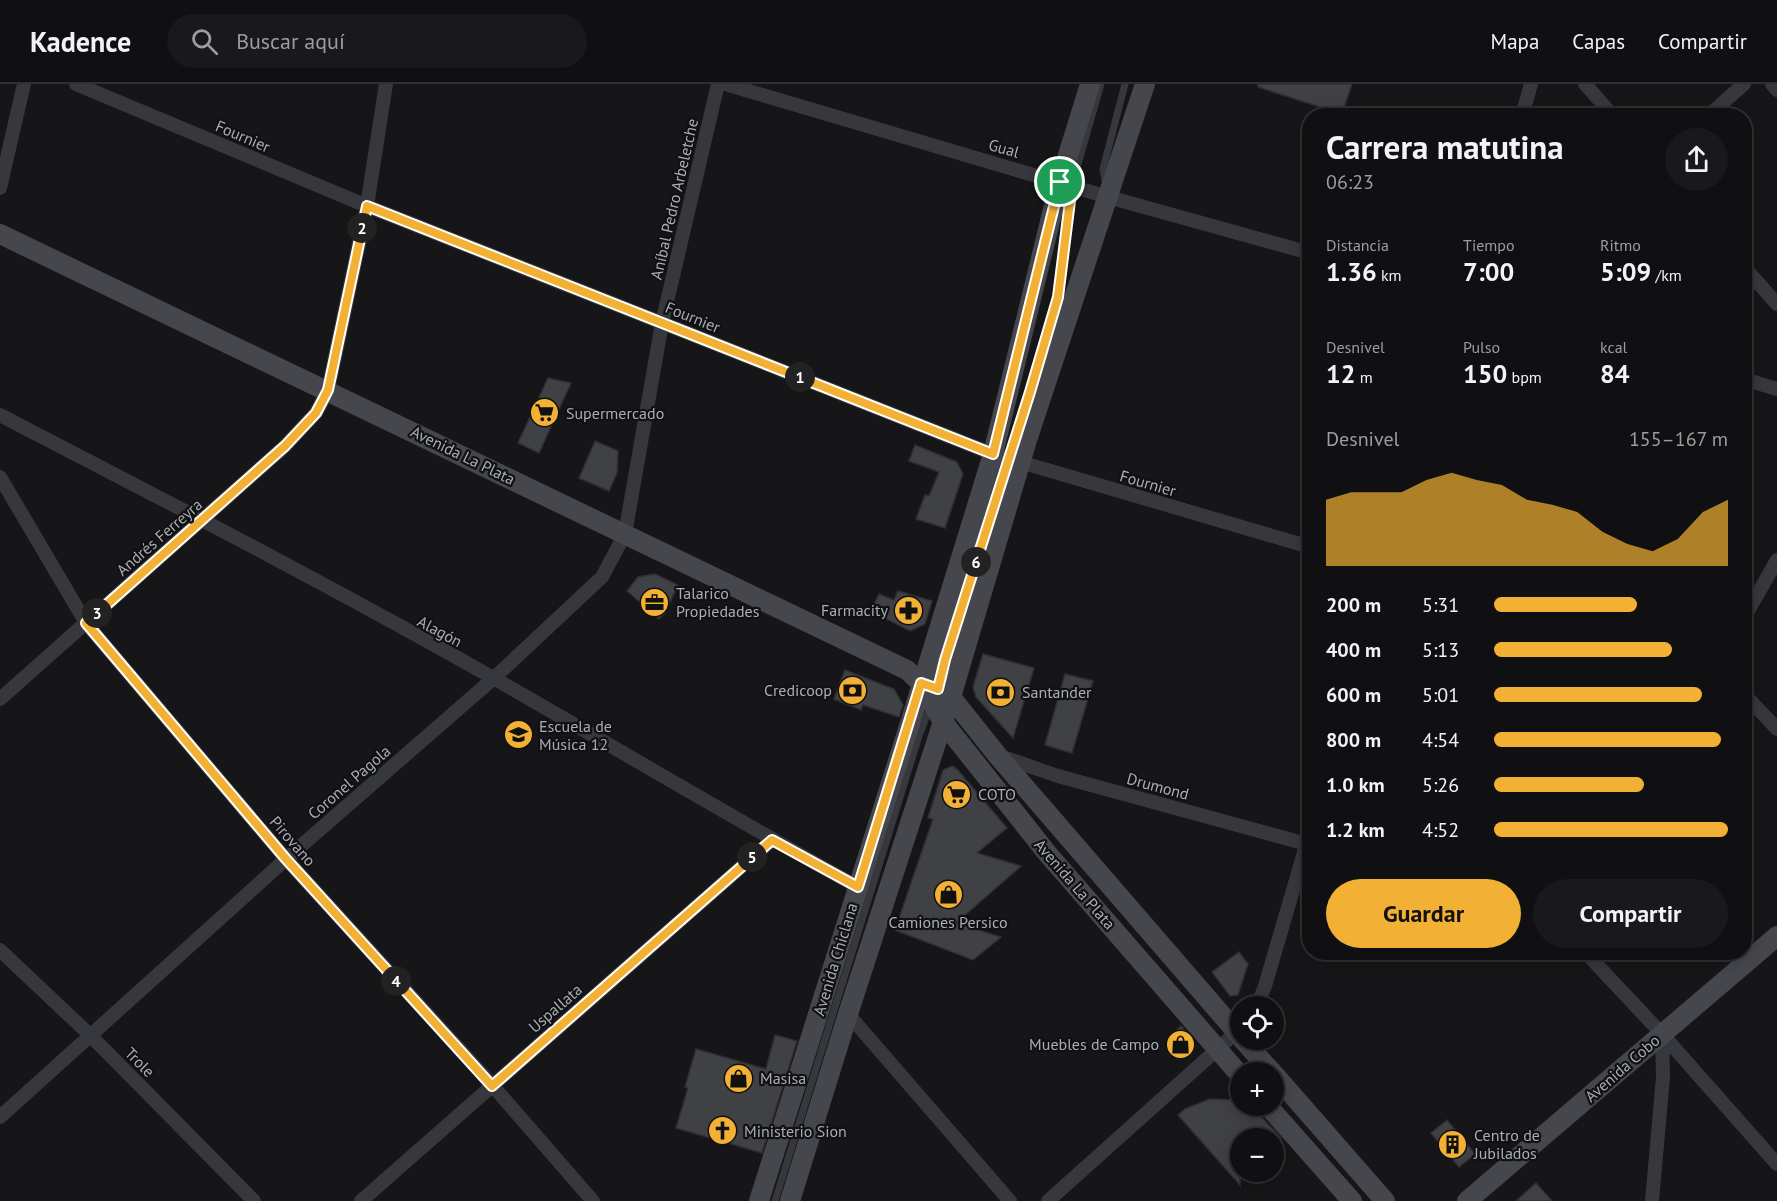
<!DOCTYPE html>
<html lang="es">
<meta charset="utf-8">
<style>
body{margin:0;font-family:"PT Sans",sans-serif;background:#19191b;color:#f1f3f6;height:100vh;display:flex;flex-direction:column;font-size:22px;white-space:nowrap}
*{box-sizing:border-box;margin:0}
p{font-size:20px;color:#9c9d9f}
.icon{flex:none;width:33px;height:33px;fill:none;stroke:currentColor;stroke-width:2;stroke-linecap:round;stroke-linejoin:round}
.map{position:relative;flex:1;overflow:hidden}
.side{position:absolute;left:1302px;top:24px;width:450px;height:852px;display:flex;flex-direction:column;background:#101012;border-radius:24px;box-shadow:0 3px 15px #0003,0 0 0 2px #303032}
.side>*{flex:none}
.tools{position:absolute;left:1230px;top:912px;display:grid;gap:12px}
.tools a{display:grid;place-items:center;width:54px;height:54px;border-radius:50%;background:#101012;box-shadow:0 3px 15px #0003,0 0 0 2px #303032;font-size:30px}
.pin{position:absolute;display:grid;place-items:center;width:51px;height:51px;color:#fff;margin:-26px;border:3px solid #fff;border-radius:50%;box-shadow:0 2px 6px #0007}
.km{position:absolute;width:30px;height:30px;margin:-15px;border-radius:50%;background:#222;color:#fff;font-size:16px;line-height:30px;text-align:center}
.round{display:grid;place-items:center;flex:none;width:63px;height:63px;border-radius:32px;background:#19191b}
.summary{display:flex;align-items:center;justify-content:space-between;height:102px;padding:0 24px}
h1{font-size:33px;font-weight:700;line-height:45px}
.metrics{display:grid;grid-template-columns:repeat(3,1fr);gap:9px;height:102px;padding:6px 24px}
.metrics div{display:grid;align-content:center}
.metrics b{font-size:26px;font-weight:700}
.metrics small{font-size:16px;font-weight:400}
.metrics p{font-size:16px}
.chart{height:168px;padding:12px 24px}
.chart p{display:flex;justify-content:space-between}
.chart svg{width:100%;height:108px;margin-top:6px;fill:#f2b134;opacity:.7}
.button{display:flex;gap:12px;margin-top:auto;padding:12px 24px}
.button a{flex:1;height:69px;border-radius:36px;background:#f2b134;color:#111;font-size:24px;font-weight:700;line-height:69px;text-align:center}
.button a+a{background:#19191b;color:#f1f3f6}
ul{padding:0 24px;list-style:none;font-size:20px}
li{display:grid;grid-template-columns:96px 72px 1fr;align-items:center;height:45px}
li i{height:15px;border-radius:8px;background:#f2b134}
header{display:flex;align-items:center;gap:36px;box-sizing:border-box;height:84px;padding:0 30px;background:#101012;border-bottom:2px solid #303032}
header strong{font-size:28px}
nav{display:flex;gap:33px;margin-inline-start:auto;font-size:21px}
.search{width:420px;height:54px;background:#19191b;display:flex;align-items:center;gap:15px;box-sizing:border-box;padding:0 21px;border-radius:33px;color:#9c9d9f;font-size:22px}
.map>svg:first-child{display:block}
.building{fill:#404145;stroke:#303034;stroke-width:1.5}
.lines{fill:none;stroke-linecap:round;stroke-linejoin:round}
.service{stroke:#37383d;stroke-width:7}
.minor{stroke:#37383d;stroke-width:14}
.secondary{stroke:#45474d;stroke-width:20}
.route-casing{stroke:#fff;stroke-width:12}
.route{stroke:#f2b134;stroke-width:8}
.labels{text-anchor:middle;stroke-width:4.5;stroke-linejoin:round;paint-order:stroke}
.street-label{font-size:16px;fill:#a8adb8;stroke:#111113}
.poi-label{font-size:16px;fill:#a8adb8;stroke:#111113;text-anchor:start}
</style>
<header>
<strong>Kadence</strong>
<div class="search"><svg class="icon" aria-label="search" viewBox="0 0 24 24"><circle cx="10" cy="10" r="6"/><path d="M15 15l6 6"/></svg>Buscar aquí</div>
<nav><a>Mapa</a><a>Capas</a><a>Compartir</a></nav>
</header>
<div class="map">
<svg width="1777" height="1117" viewBox="0 0 1777 1117">
<rect width="100%" height="100%" fill="#161618"/>
<path class="building" d="M 1258,0 L 1352,0 L 1342,30 L 1258,3 Z
M 548,294 L 571,299 L 539,369 L 518,359 Z
M 595,357 L 618,367 L 617,389 L 609,407 L 579,394 Z
M 915,361 L 957,378 L 963,390 L 945,444 L 916,435 L 925,411 L 929,412 L 939,388 L 909,377 Z
M 655,490 L 678,501 L 665,529 L 659,535 L 627,507 L 638,493 Z
M 898,507 L 932,517 L 925,540 L 910,547 L 871,527 L 879,510 L 894,516 Z
M 983,570 L 1034,584 L 1013,654 L 976,613 L 973,603 Z
M 845,586 L 894,605 L 903,621 L 899,633 L 863,621 L 861,626 L 834,615 Z
M 1065,590 L 1093,597 L 1072,669 L 1045,661 Z
M 952,682 L 957,685 L 1007,744 L 977,769 L 1021,782 L 956,839 L 1001,853 L 973,876 L 895,846 L 933,735 L 928,734 L 943,686 Z
M 1239,868 L 1248,880 L 1238,911 L 1230,912 L 1212,888 Z
M 1181,942 L 1190,952 L 1188,965 L 1182,971 L 1167,955 Z
M 775,951 L 797,957 L 762,1069 L 676,1044 L 688,1004 L 685,1003 L 696,965 L 766,985 Z
M 1210,1015 L 1236,1016 L 1240,1018 L 1240,1022 L 1247,1022 L 1256,1027 L 1281,1054 L 1240,1054 L 1240,1101 L 1178,1031 L 1185,1025 Z
M 1447,1036 L 1475,1070 L 1459,1083 L 1431,1049 Z
M 1536,1099 L 1552,1117 L 1516,1117 Z"/>
<g class="lines">
<path class="service" d="M 1106,101 L 1103,85 L 1125,0
M 938,604 L 945,576 L 1031,308 L 1058,213 L 1072,101 L 1101,0
M 775,1117 L 919,652 L 930,623"/>
<path class="minor" d="M 76,0 L 367,122 L 993,370 L 1310,463
M 725,0 L 1108,113 L 1310,169
M 1585,0 L 1613,32
M 1772,0 L 1777,6
M 1522,32 L 1531,0
M 1708,32 L 1744,0
M 0,104 L 24,0
M 1744,183 L 1777,220
M 1744,295 L 1777,305
M 0,331 C 166,417 333,503 495,595 C 616,664 736,736 858,803
M 0,393 L 86,539 L 286,775 L 492,1001 L 593,1117
M 1744,534 L 1777,476
M 1744,610 L 1777,645
M 0,615 L 285,362 L 316,329 L 328,306 L 367,122 L 386,0
M 1000,672 L 1058,692 L 1310,761
M 0,866 L 91,952 L 254,1117
M 1585,868 L 1662,950 L 1777,1080
M 1257,922 L 1265,902 L 1310,748
M 848,930 L 1010,1117
M 0,1033 L 286,775 L 494,594 L 602,493 L 625,450 L 662,239 L 718,0
M 361,1117 L 772,756
M 1048,1117 L 1240,945
M 1652,1117 L 1663,993 L 1662,950"/>
<path class="secondary" d="M 0,150 L 907,586 L 921,599 L 938,605 L 951,613 L 998,672 L 1240,952
M 921,599 L 943,638 L 1047,769 L 1240,991
M 1243,956 L 1272,988
M 1274,990 L 1385,1117
M 1268,1022 L 1352,1117
M 759,1117 L 911,636 L 993,370 L 1060,97 L 1090,0
M 790,1117 L 848,930 L 951,613 L 1027,356 L 1145,0
M 1467,1117 L 1777,852"/>
</g>
<g class="lines">
<defs>
<path id="route" d="M 1060,98 L 1072,101 L 1058,213 L 1030,308 L 945,576 L 938,605 L 921,599 L 858,803 L 772,756 L 492,1002 L 286,775 L 86,539 L 285,362 L 316,329 L 328,306 L 367,122 L 993,370 Z"/>
</defs>
<use href="#route" class="route-casing"/>
<use href="#route" class="route"/>
</g>
<defs>
<symbol id="supermarket-disc" viewBox="-11 -11 22 22"><circle r="9.5" fill="#f2b134" stroke="#111113"/><path d="M-6-5.5h2.5l.6 2H6L4.5 2H-2.5L-4.4-4H-6ZM-1.5 3.2a1.3 1.3 0 1 0 .1 0ZM3 3.2a1.3 1.3 0 1 0 .1 0Z" fill="#111"/></symbol>
<symbol id="office-disc" viewBox="-11 -11 22 22"><circle r="9.5" fill="#f2b134" stroke="#111113"/><path d="M-6-3h4V-5.5h4V-3h4V5H-6ZM-1-4.5V-3h2v-1.5ZM-6 0V1H6V0Z" fill="#111"/></symbol>
<symbol id="pharmacy-disc" viewBox="-11 -11 22 22"><circle r="9.5" fill="#f2b134" stroke="#111113"/><path d="M-2-6h4v4h4v4h-4v4h-4v-4h-4v-4h4Z" fill="#111"/></symbol>
<symbol id="bank-disc" viewBox="-11 -11 22 22"><circle r="9.5" fill="#f2b134" stroke="#111113"/><path d="M-6-4H6V4H-6ZM0-2.3a2.3 2.3 0 1 0 0 4.6a2.3 2.3 0 1 0 0-4.6Z" fill="#111"/></symbol>
<symbol id="school-disc" viewBox="-11 -11 22 22"><circle r="9.5" fill="#f2b134" stroke="#111113"/><path d="M0-5L7-2L0 1L-7-2ZM-4 1L0 2.5L4 1V4Q0 6-4 4Z" fill="#111"/></symbol>
<symbol id="shop-disc" viewBox="-11 -11 22 22"><circle r="9.5" fill="#f2b134" stroke="#111113"/><path d="M-5-2.5h2.3a2.7 3.5 0 0 1 5.4 0H5L5.5 6h-11ZM-1.5-2.5h3a1.5 2.3 0 0 0-3 0Z" fill="#111"/></symbol>
<symbol id="church-disc" viewBox="-11 -11 22 22"><circle r="9.5" fill="#f2b134" stroke="#111113"/><path d="M-1.2-6h2.4v3.5h3.3v2.4h-3.3V6h-2.4V-.1h-3.3v-2.4h3.3Z" fill="#111"/></symbol>
<symbol id="building-disc" viewBox="-11 -11 22 22"><circle r="9.5" fill="#f2b134" stroke="#111113"/><path d="M-4-6H4V6H1V3H-1V6H-4ZM-2.5-4.3h1.7v1.8h-1.7ZM.8-4.3h1.7v1.8H.8ZM-2.5-1h1.7V.8h-1.7ZM.8-1h1.7V.8H.8Z" fill="#111"/></symbol>
</defs>
<g fill-rule="evenodd">
<use href="#supermarket-disc" x="528" y="312" width="33" height="33"/>
<use href="#office-disc" x="638" y="502" width="33" height="33"/>
<use href="#pharmacy-disc" x="892" y="510" width="33" height="33"/>
<use href="#bank-disc" x="836" y="590" width="33" height="33"/>
<use href="#bank-disc" x="984" y="592" width="33" height="33"/>
<use href="#school-disc" x="502" y="634" width="33" height="33"/>
<use href="#supermarket-disc" x="940" y="694" width="33" height="33"/>
<use href="#shop-disc" x="932" y="794" width="33" height="33"/>
<use href="#shop-disc" x="1164" y="944" width="33" height="33"/>
<use href="#shop-disc" x="722" y="978" width="33" height="33"/>
<use href="#church-disc" x="706" y="1030" width="33" height="33"/>
<use href="#building-disc" x="1436" y="1044" width="33" height="33"/>
</g>
<g class="labels">
<g class="street-label">
<text transform="translate(243 52) rotate(23)" y="6">Fournier</text>
<text transform="translate(1004 64) rotate(16)" y="6">Gual</text>
<text transform="translate(674 115) rotate(-77)" y="6">Aníbal Pedro Arbeletche</text>
<text transform="translate(693 233) rotate(22)" y="6">Fournier</text>
<text transform="translate(463 371) rotate(26)" y="6">Avenida La Plata</text>
<text transform="translate(1148 399) rotate(16)" y="6">Fournier</text>
<text transform="translate(159 453) rotate(-41)" y="6">Andrés Ferreyra</text>
<text transform="translate(440 547) rotate(28)" y="6">Alagón</text>
<text transform="translate(349 698) rotate(-41)" y="6">Coronel Pagola</text>
<text transform="translate(1158 702) rotate(15)" y="6">Drumond</text>
<text transform="translate(293 757) rotate(49)" y="6">Pirovano</text>
<text transform="translate(1075 800) rotate(49)" y="6">Avenida La Plata</text>
<text transform="translate(835 875) rotate(-73)" y="6">Avenida Chiclana</text>
<text transform="translate(555 924) rotate(-41)" y="6">Uspallata</text>
<text transform="translate(140 978) rotate(45)" y="6">Trole</text>
<text transform="translate(1622 984) rotate(-41)" y="6">Avenida Cobo</text>
</g>
<g class="poi-label">
<text x="566" y="335">Supermercado</text>
<text x="676" y="515">Talarico<tspan x="676" dy="18">Propiedades</tspan></text>
<text x="888" y="532" text-anchor="end">Farmacity</text>
<text x="832" y="612" text-anchor="end">Credicoop</text>
<text x="1022" y="614">Santander</text>
<text x="539" y="648">Escuela de<tspan x="539" dy="18">Música 12</tspan></text>
<text x="978" y="716">COTO</text>
<text x="948" y="844" text-anchor="middle">Camiones Persico</text>
<text x="1159" y="966" text-anchor="end">Muebles de Campo</text>
<text x="760" y="1000">Masisa</text>
<text x="744" y="1053">Ministerio Sion</text>
<text x="1474" y="1057">Centro de<tspan x="1474" dy="18">Jubilados</tspan></text>
</g>
</g>
</svg>
<div class="tools">
<a><svg class="icon" aria-label="locate" viewBox="0 0 24 24"><circle cx="12" cy="12" r="6"/><path d="M12 2v4M12 18v4M2 12h4M18 12h4"/></svg></a>
<a>+</a>
<a>−</a>
</div>
<div class="pin" style="left:1060px;top:98px;background:#1e9e55"><svg class="icon" aria-label="arrive" viewBox="0 0 24 24"><path d="M6 21V4h12l-3 4 3 4H6"/></svg></div>
<b class="km" style="left:800px;top:293px">1</b>
<b class="km" style="left:362px;top:144px">2</b>
<b class="km" style="left:97px;top:529px">3</b>
<b class="km" style="left:396px;top:897px">4</b>
<b class="km" style="left:752px;top:773px">5</b>
<b class="km" style="left:976px;top:478px">6</b>
<section class="side">
<div class="summary"><div><h1>Carrera matutina</h1><p>06:23</p></div><a class="round"><svg class="icon" aria-label="share" viewBox="0 0 24 24"><path d="M12 15V3M7 8l5-5 5 5M5 13v7h14v-7"/></svg></a></div>
<div class="metrics">
<div><p>Distancia</p><b>1.36<small> km</small></b></div>
<div><p>Tiempo</p><b>7:00</b></div>
<div><p>Ritmo</p><b>5:09<small> /km</small></b></div>
</div>
<div class="metrics">
<div><p>Desnivel</p><b>12<small> m</small></b></div>
<div><p>Pulso</p><b>150<small> bpm</small></b></div>
<div><p>kcal</p><b>84</b></div>
</div>
<div class="chart"><p><span>Desnivel</span>155–167 m</p>
<svg viewBox="0 0 160 44" preserveAspectRatio="none"><path d="M0 44V17L10 14L20 14L30 14L40 9L50 6L60 9L70 11L80 17L90 19L100 22L110 30L120 35L130 38L140 33L150 22L160 17V44z"/></svg>
</div>
<ul>
<li><b>200 m</b>5:31<i style="width:61%"></i></li>
<li><b>400 m</b>5:13<i style="width:76%"></i></li>
<li><b>600 m</b>5:01<i style="width:89%"></i></li>
<li><b>800 m</b>4:54<i style="width:97%"></i></li>
<li><b>1.0 km</b>5:26<i style="width:64%"></i></li>
<li><b>1.2 km</b>4:52<i style="width:100%"></i></li>
</ul>
<div class="button"><a>Guardar</a><a>Compartir</a></div>
</section>
</div>
